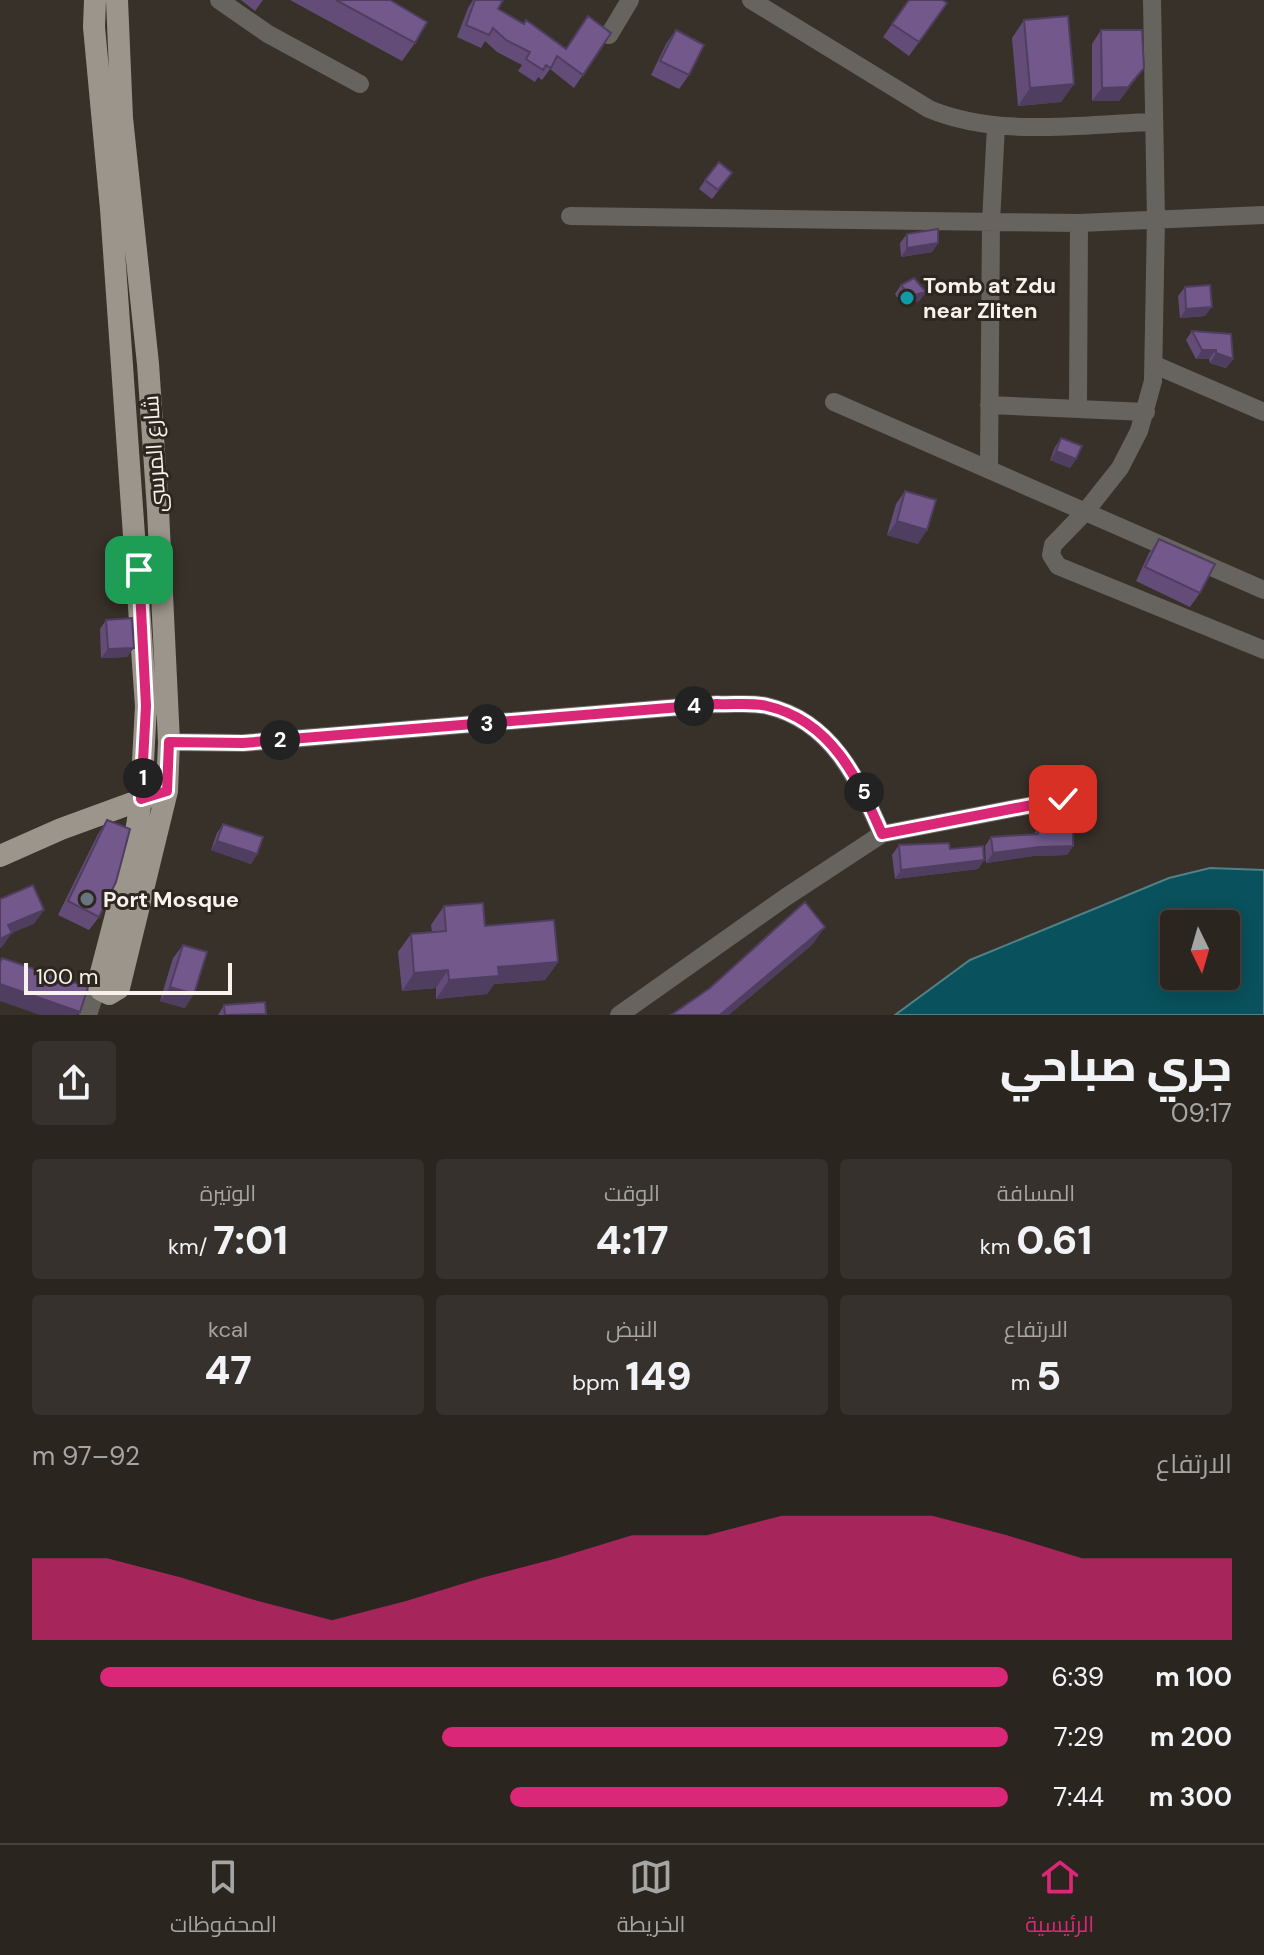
<!DOCTYPE html>
<html lang="ar">
<meta charset="utf-8">
<style>
body{margin:0;font-family:"DM Sans",Cairo,sans-serif;background:#36312c;color:#f1f3f6;direction:rtl;height:100vh;display:flex;flex-direction:column;font-size:30px;white-space:nowrap}
*{box-sizing:border-box;margin:0}
p{font-size:26px;color:#a5a5a4}
.icon{flex:none;width:44px;height:44px;fill:none;stroke:currentColor;stroke-width:2;stroke-linecap:round;stroke-linejoin:round}
.map{position:relative;height:1015px;overflow:hidden;direction:ltr}
.side{display:flex;flex-direction:column;background:#2a251f;flex:1}
.side>*{flex:none}
.needle{width:52px;rotate:175deg}
.tools{position:absolute;left:1160px;top:910px;display:grid;gap:16px}
.tools a{display:grid;place-items:center;width:80px;height:80px;border-radius:8px;background:#2a251f;box-shadow:0 4px 20px #0003,0 0 0 2px #46423d;font-size:40px}
.scale{position:absolute;left:24px;bottom:20px;width:208px;box-sizing:border-box;padding-left:8px;border:4px solid #f7f2ed;border-top:0;font-size:22px;line-height:28px;white-space:nowrap;color:#f7f2ed;-webkit-text-stroke:6px #2e271f;paint-order:stroke}
.pin{position:absolute;display:grid;place-items:center;width:68px;height:68px;color:#fff;margin:-34px;border-radius:16px;box-shadow:0 4px 12px #0006}
.km{position:absolute;width:40px;height:40px;margin:-20px;border-radius:50%;background:#222;color:#fff;font-size:22px;line-height:40px;text-align:center}
.round{display:grid;place-items:center;flex:none;width:84px;height:84px;border-radius:8px;background:#36312c}
.overview{display:flex;align-items:center;justify-content:space-between;height:136px;padding:0 32px}
h1{font-size:44px;font-weight:800;line-height:60px}
.stats{display:grid;grid-template-columns:repeat(3,1fr);gap:12px;height:136px;padding:8px 32px}
.stats div{display:grid;align-content:center;border-radius:8px;background:#36312c;text-align:center}
.stats b{font-size:40px;font-weight:800}
.stats small{font-size:22px;font-weight:400}
.stats p{font-size:22px}
.chart{height:224px;padding:16px 32px}
.chart p{display:flex;justify-content:space-between}
.chart svg{width:100%;height:144px;margin-top:8px;fill:#db2777;opacity:.7}
ul{padding:0 32px;list-style:none;font-size:26px}
li{display:grid;grid-template-columns:128px 96px 1fr;align-items:center;height:60px}
li i{height:20px;border-radius:10px;background:#db2777}
.menu{display:flex;justify-content:space-around;align-items:center;height:112px;border-top:2px solid #46423d;background:#2a251f;font-size:22px;color:#a5a5a4}
.menu a{display:grid;justify-items:center;gap:4px}
.menu .active{color:#db2777}
.map>svg:first-child{display:block}
.water{fill:#09515c;stroke:#508188;stroke-width:2;fill-rule:evenodd}
.lines{fill:none;stroke-linecap:round;stroke-linejoin:round}
.minor{stroke:#676460;stroke-width:18}
.major{stroke:#9b958b;stroke-width:22}
.wall{fill:#634d78}
.shaded-wall{fill:#503e61}
.building{fill:#73598b;stroke:#503e61;stroke-width:2}
.route-casing{stroke:#fff;stroke-width:16}
.route{stroke:#db2777;stroke-width:10}
.culture-dot{fill:#0f9aa8;stroke:#2e271f;stroke-width:3}
.worship-dot{fill:#6b7280;stroke:#2e271f;stroke-width:3}
.labels{text-anchor:middle;stroke-width:6;stroke-linejoin:round;paint-order:stroke}
.poi-label{font-size:22px;font-weight:bold;fill:#f7f2ed;stroke:#2e271f;text-anchor:start}
.street-label{font-size:22px;fill:#f7f2ed;stroke:#2e271f}
</style>
<div class="map">
<svg width="1264" height="1015" viewBox="0 0 1264 1015">
<rect width="100%" height="100%" fill="#383129"/>
<path class="water" d="M 1210,868 L 1264,870 L 1264,1015 L 895,1015 L 970,960 L 1169,878 ZM 1174,924 L 1226,924 L 1226,976 L 1174,976 Z"/>
<g class="lines">
<path class="minor" d="M 219,0 L 268,34 L 360,84
M 751,0 L 929,109 C 998,138 1080,124 1154,122
M 1152,0 L 1156,219 L 1153,381 L 1139,431 L 1120,468 L 1085,512 L 1053,545 L 1051,555 L 1058,566 L 1264,650
M 609,35 L 630,0
M 570,216 L 1079,223 L 1264,215
M 1155,365 L 1264,412
M 834,402 L 1264,590
M 989,405 L 1146,412
M 1078,408 L 1079,223
M 989,470 L 991,222 L 996,126
M 169,742 L 243,743 L 717,704 C 733,705 752,702 767,706 C 832,721 858,780 882,834
M 88,1015 L 98,984
M 619,1015 L 786,897 L 882,834 L 1063,799"/>
<path class="major" d="M 95,0 L 94,27 L 111,209 L 146,706 L 141,799 L 134,846 L 98,984 L 101,990 L 109,994 L 119,988 L 167,791 L 169,742 L 158,510 L 148,364 L 122,118 L 117,0
M 0,856 L 61,829 L 154,795"/>
</g>
<path class="wall" d="M 241,0 L 263,0 L 255,11 Z
M 290,0 L 390,0 L 415,43 L 402,61 Z
M 473,0 L 503,0 L 498,9 L 566,49 L 611,33 L 574,88 L 550,69 L 542,80 L 538,77 L 535,82 L 518,71 L 522,65 L 497,52 L 485,41 L 481,48 L 457,37 L 468,8 Z
M 909,0 L 947,3 L 909,56 L 883,37 Z
M 1024,20 L 1074,84 L 1061,102 L 1018,106 L 1012,38 Z
M 676,30 L 689,75 L 679,89 L 651,75 L 666,44 Z
M 1101,30 L 1144,68 L 1119,101 L 1092,101 L 1092,44 Z
M 732,173 L 712,199 L 699,189 L 705,180 Z
M 907,234 L 938,243 L 932,252 L 901,257 L 900,243 Z
M 901,285 L 926,292 L 919,301 L 903,306 L 895,294 Z
M 1185,287 L 1205,316 L 1180,318 L 1178,296 Z
M 1192,331 L 1233,359 L 1226,368 L 1210,363 L 1209,359 L 1196,359 L 1186,340 Z
M 1061,438 L 1076,459 L 1070,468 L 1050,460 L 1055,447 Z
M 905,491 L 918,544 L 887,535 L 896,504 Z
M 1159,539 L 1200,593 L 1190,607 L 1136,581 L 1149,553 Z
M 106,620 L 127,657 L 101,658 L 100,629 Z
M 107,820 L 99,917 L 89,930 L 58,915 L 98,834 Z
M 223,824 L 257,854 L 251,864 L 211,850 L 217,833 Z
M 1038,828 L 1054,831 L 1073,846 L 1067,855 L 1033,856 L 986,863 L 985,846 L 991,837 L 1034,834 Z
M 899,845 L 950,849 L 984,860 L 978,869 L 895,879 L 892,855 Z
M 444,906 L 485,926 L 558,962 L 545,980 L 494,984 L 487,994 L 436,999 L 436,988 L 402,991 L 398,952 L 411,934 L 432,932 L 431,925 Z
M 183,945 L 185,1008 L 160,1001 L 173,958 Z
M 224,1005 L 266,1014 L 265,1015 L 218,1015 Z"/>
<path class="shaded-wall" d="M 1144,68 L 1119,101 L 1092,101 L 1102,88 Z
M 1074,84 L 1061,102 L 1018,106 L 1030,88 Z
M 938,243 L 932,252 L 901,257 L 907,248 Z
M 926,292 L 919,301 L 903,306 L 910,296 Z
M 1212,307 L 1205,316 L 1180,318 L 1186,309 Z
M 1202,350 L 1216,350 L 1209,359 L 1196,359 Z
M 1216,353 L 1233,359 L 1226,368 L 1210,363 Z
M 1056,451 L 1076,459 L 1070,468 L 1050,460 Z
M 897,521 L 927,530 L 918,544 L 887,535 Z
M 134,648 L 127,657 L 101,658 L 108,649 Z
M 217,841 L 257,854 L 251,864 L 211,850 Z
M 1073,846 L 1067,855 L 1033,856 L 986,863 L 993,853 L 1039,847 Z
M 984,860 L 978,869 L 895,879 L 901,870 Z
M 44,910 L 34,924 L 12,933 L 2,947 L 0,948 L 0,939 L 8,925 Z
M 825,927 L 812,945 L 729,1015 L 720,1015 Z
M 558,962 L 545,980 L 494,984 L 487,994 L 436,999 L 449,980 L 498,967 Z
M 448,970 L 436,988 L 402,991 L 414,973 Z
M 0,984 L 80,1012 L 77,1015 L 40,1015 L 0,1001 Z
M 170,987 L 194,994 L 185,1008 L 160,1001 Z"/>
<path class="building" d="M 336,0 L 390,0 L 427,22 L 415,43 Z
M 475,0 L 503,0 L 498,9 L 524,24 L 526,20 L 566,49 L 588,16 L 611,33 L 583,75 L 557,56 L 551,68 L 546,65 L 543,70 L 526,59 L 530,52 L 506,40 L 493,28 L 489,35 L 466,25 Z
M 909,0 L 942,0 L 947,3 L 919,42 L 892,24 Z
M 1068,16 L 1074,84 L 1030,88 L 1024,20 Z
M 676,30 L 704,45 L 689,75 L 660,61 Z
M 1101,30 L 1142,30 L 1144,68 L 1128,87 L 1102,88 Z
M 719,162 L 732,173 L 718,190 L 705,180 Z
M 938,229 L 938,243 L 907,248 L 907,234 Z
M 914,278 L 926,292 L 910,296 L 901,285 Z
M 1210,285 L 1212,307 L 1186,309 L 1185,287 Z
M 1192,331 L 1231,334 L 1233,359 L 1216,353 L 1216,350 L 1202,350 Z
M 1061,438 L 1082,446 L 1076,459 L 1056,451 Z
M 905,491 L 936,500 L 927,530 L 897,521 Z
M 1159,539 L 1215,564 L 1200,593 L 1145,567 Z
M 132,618 L 134,648 L 108,649 L 106,620 Z
M 107,820 L 130,829 L 116,882 L 99,917 L 68,901 Z
M 223,824 L 263,837 L 257,854 L 217,841 Z
M 1038,828 L 1054,828 L 1054,831 L 1073,831 L 1073,846 L 1039,847 L 993,853 L 991,837 L 1038,834 Z
M 949,843 L 950,849 L 983,846 L 984,860 L 901,870 L 899,845 Z
M 33,885 L 44,910 L 8,925 L 12,933 L 0,939 L 0,899 Z
M 805,902 L 825,927 L 720,1015 L 671,1015 L 710,988 Z
M 483,903 L 485,926 L 554,920 L 558,962 L 498,967 L 499,976 L 449,980 L 448,970 L 414,973 L 411,934 L 446,931 L 444,906 Z
M 183,945 L 207,952 L 194,994 L 170,987 Z
M 2,958 L 88,987 L 80,1012 L 0,984 L 0,963 Z
M 265,1002 L 266,1014 L 225,1015 L 224,1005 Z"/>
<g class="lines">
<defs>
<path id="route" d="M 139,570 L 146,706 L 141,799 L 167,791 L 169,742 L 243,743 L 717,704 C 733,705 752,702 767,706 C 832,721 858,779 882,834 L 1063,799"/>
</defs>
<use href="#route" class="route-casing"/>
<use href="#route" class="route"/>
</g>
<circle class="culture-dot" cx="907" cy="298" r="8"/>
<circle class="worship-dot" cx="87" cy="899" r="8"/>
<g class="labels">
<g class="poi-label">
<text x="923" y="293">Tomb at Zdu<tspan x="923" dy="25">near Zliten</tspan></text>
<text x="103" y="907">Port Mosque</text>
</g>
<g class="street-label">
<text transform="translate(154 454) rotate(-94)" y="8">شارع المرسى</text>
</g>
</g>
</svg>
<div class="tools">
<a><svg class="needle" viewBox="-14 -14 28 28"><path d="M0-13l5 13h-10z" fill="#e53935"/><path d="M0 13l5-13h-10z" fill="#a5a5a4"/></svg></a>
</div>
<div class="scale">100 m</div>
<div class="pin" style="left:139px;top:570px;background:#1e9e55"><svg class="icon" aria-label="arrive" viewBox="0 0 24 24"><path d="M6 21V4h12l-3 4 3 4H6"/></svg></div>
<div class="pin" style="left:1063px;top:799px;background:#d93025"><svg class="icon" aria-label="check" viewBox="0 0 24 24"><path d="M5 12l5 5 9-10"/></svg></div>
<b class="km" style="left:143px;top:778px">1</b>
<b class="km" style="left:280px;top:740px">2</b>
<b class="km" style="left:487px;top:724px">3</b>
<b class="km" style="left:694px;top:706px">4</b>
<b class="km" style="left:864px;top:792px">5</b>
</div>
<section class="side">
<div class="overview"><div><h1>جري صباحي</h1><p>09:17</p></div><a class="round"><svg class="icon" aria-label="share" viewBox="0 0 24 24"><path d="M12 15V3M7 8l5-5 5 5M5 13v7h14v-7"/></svg></a></div>
<div class="stats">
<div><p>المسافة</p><b>0.61<small> km</small></b></div>
<div><p>الوقت</p><b>4:17</b></div>
<div><p>الوتيرة</p><b>7:01<small> /km</small></b></div>
</div>
<div class="stats">
<div><p>الارتفاع</p><b>5<small> m</small></b></div>
<div><p>النبض</p><b>149<small> bpm</small></b></div>
<div><p>kcal</p><b>47</b></div>
</div>
<div class="chart"><p><span>الارتفاع</span>92–97 m</p>
<svg viewBox="0 0 160 44" preserveAspectRatio="none"><path d="M0 44V19L10 19L20 25L30 32L40 38L50 32L60 25L70 19L80 12L90 12L100 6L110 6L120 6L130 12L140 19L150 19L160 19V44z"/></svg>
</div>
<ul>
<li><b>100 m</b>6:39<i style="width:93%"></i></li>
<li><b>200 m</b>7:29<i style="width:58%"></i></li>
<li><b>300 m</b>7:44<i style="width:51%"></i></li>
</ul>
</section>
<nav class="menu">
<a class="active"><svg class="icon" aria-label="home" viewBox="0 0 24 24"><path d="M3 11l9-7 9 7M6 9v11h12V9"/></svg>الرئيسية</a>
<a><svg class="icon" aria-label="map" viewBox="0 0 24 24"><path d="M3 6l6-2 6 2 6-2v14l-6 2-6-2-6 2zM9 4v14M15 6v14"/></svg>الخريطة</a>
<a><svg class="icon" aria-label="saved" viewBox="0 0 24 24"><path d="M7 4h10v16l-5-4-5 4z"/></svg>المحفوظات</a>
</nav>
